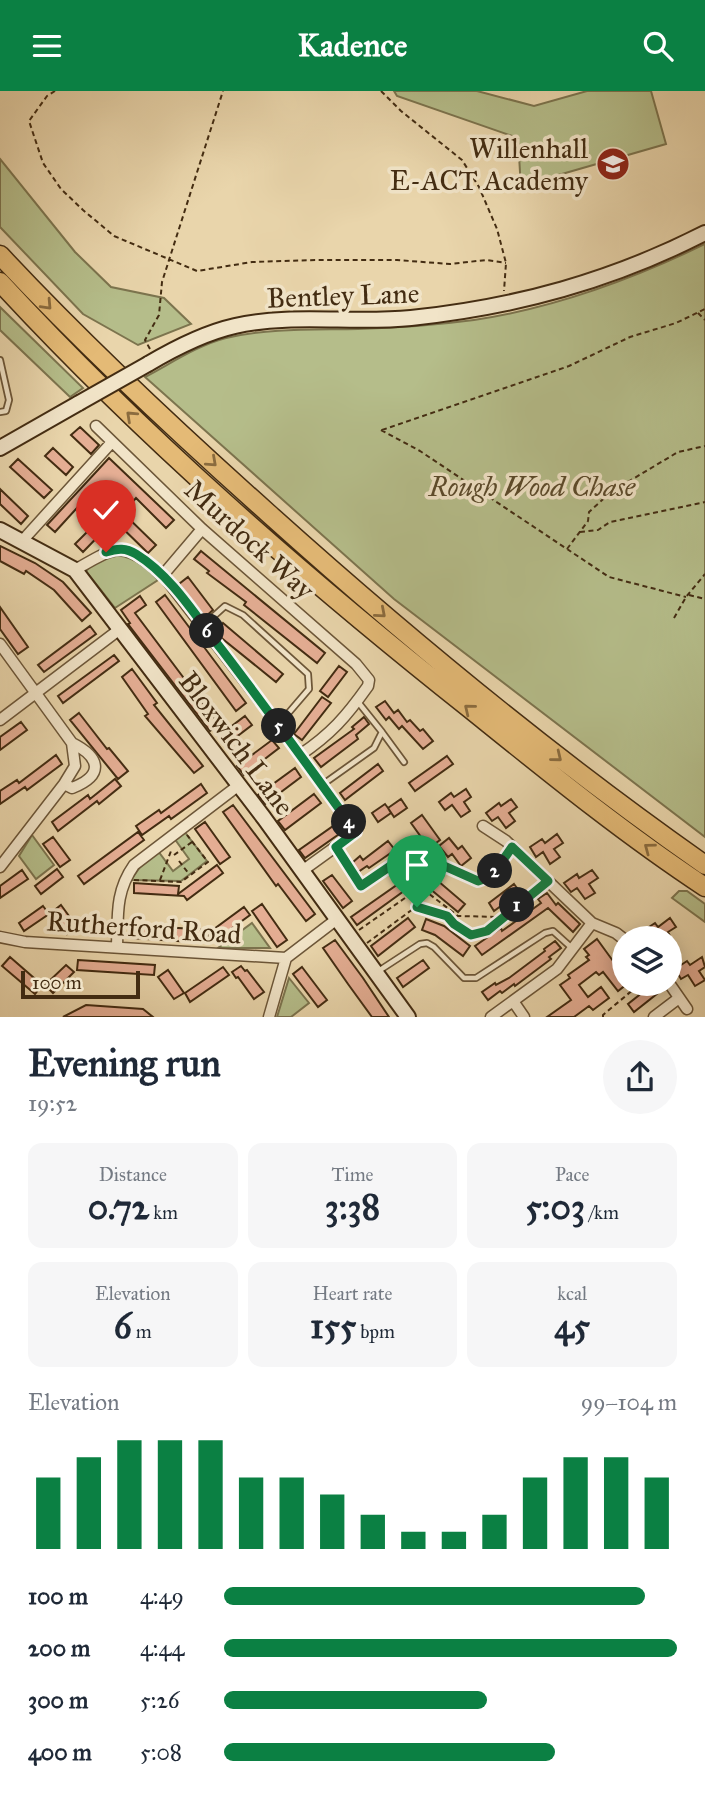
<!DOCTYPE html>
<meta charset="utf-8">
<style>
body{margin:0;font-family:"IM FELL Great Primer",serif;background:#f6f6f7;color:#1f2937;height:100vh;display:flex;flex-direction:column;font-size:26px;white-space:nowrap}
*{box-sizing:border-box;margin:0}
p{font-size:23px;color:#747a83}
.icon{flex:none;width:38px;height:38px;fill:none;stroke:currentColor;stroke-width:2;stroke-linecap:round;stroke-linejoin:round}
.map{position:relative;height:926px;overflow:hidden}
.side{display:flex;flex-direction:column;background:#fff;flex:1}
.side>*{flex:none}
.fabs{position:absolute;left:612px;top:835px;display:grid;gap:14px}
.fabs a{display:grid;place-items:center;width:70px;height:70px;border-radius:50%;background:#fff;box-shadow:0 4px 18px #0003;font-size:35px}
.scale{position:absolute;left:21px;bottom:18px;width:119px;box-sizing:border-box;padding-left:7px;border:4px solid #432c12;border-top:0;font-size:19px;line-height:24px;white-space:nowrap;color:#432c12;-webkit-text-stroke:5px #f1e4c8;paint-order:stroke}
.pin{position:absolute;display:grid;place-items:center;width:60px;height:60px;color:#fff;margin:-72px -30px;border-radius:50% 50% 50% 0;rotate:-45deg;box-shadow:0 0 7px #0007}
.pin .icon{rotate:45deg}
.km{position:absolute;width:35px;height:35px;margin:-18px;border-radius:50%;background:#222;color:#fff;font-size:19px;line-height:35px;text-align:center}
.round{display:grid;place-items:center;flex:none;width:74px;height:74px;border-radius:37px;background:#f6f6f7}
.overview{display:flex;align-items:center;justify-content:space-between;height:119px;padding:0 28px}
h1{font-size:38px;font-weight:700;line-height:52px}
.stats{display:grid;grid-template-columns:repeat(3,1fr);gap:10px;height:119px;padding:7px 28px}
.stats div{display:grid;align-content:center;border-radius:14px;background:#f6f6f7;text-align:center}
.stats b{font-size:35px;font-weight:700}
.stats small{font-size:19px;font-weight:400}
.stats p{font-size:19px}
.chart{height:196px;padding:14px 28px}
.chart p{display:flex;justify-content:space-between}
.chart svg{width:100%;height:126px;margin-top:7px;stroke:#0b8043;stroke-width:6}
ul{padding:0 28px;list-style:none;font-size:23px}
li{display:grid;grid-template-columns:112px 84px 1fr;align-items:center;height:52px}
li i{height:18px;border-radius:9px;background:#0b8043}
header{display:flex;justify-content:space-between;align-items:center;height:91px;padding:0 28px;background:#0b8043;color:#fff;font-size:32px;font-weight:700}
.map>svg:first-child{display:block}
.green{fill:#b5bd8a;stroke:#7c744e;stroke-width:2}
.building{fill:#e5ae94;stroke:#432c12;stroke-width:2}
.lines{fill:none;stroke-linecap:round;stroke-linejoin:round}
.lane-casing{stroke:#6c5638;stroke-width:8}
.street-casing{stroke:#6c5638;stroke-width:13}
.secondary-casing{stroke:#432c12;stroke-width:18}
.highway-casing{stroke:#432c12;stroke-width:21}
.path{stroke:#432c12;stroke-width:2;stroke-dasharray:5 3.5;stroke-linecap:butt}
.lane{stroke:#f1e4c8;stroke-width:4.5}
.street{stroke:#f1e4c8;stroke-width:10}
.secondary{stroke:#f1e4c8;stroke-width:14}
.highway{stroke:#e4ba76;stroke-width:18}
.secondary-bridge-casing{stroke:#432c12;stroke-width:18;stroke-linecap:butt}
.secondary-bridge{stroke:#f1e4c8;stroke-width:14}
.oneway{stroke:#8b6c3f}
.route-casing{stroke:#fff;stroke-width:14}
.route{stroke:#0b8043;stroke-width:9}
.labels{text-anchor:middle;stroke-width:7;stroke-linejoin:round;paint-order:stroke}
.poi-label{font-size:28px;fill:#432c12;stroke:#f1e4c8;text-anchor:end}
.street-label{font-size:28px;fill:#432c12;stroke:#f1e4c8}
.park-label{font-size:28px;font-style:italic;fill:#5a492a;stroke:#f1e4c8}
</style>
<header><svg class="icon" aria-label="menu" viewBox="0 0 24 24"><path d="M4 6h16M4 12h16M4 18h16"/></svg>Kadence<svg class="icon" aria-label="search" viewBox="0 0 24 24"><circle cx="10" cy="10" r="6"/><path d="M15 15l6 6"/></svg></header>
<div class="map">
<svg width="705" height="926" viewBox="0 0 705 926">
<rect width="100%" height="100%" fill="#e9d5ab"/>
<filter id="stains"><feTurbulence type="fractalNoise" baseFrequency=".00286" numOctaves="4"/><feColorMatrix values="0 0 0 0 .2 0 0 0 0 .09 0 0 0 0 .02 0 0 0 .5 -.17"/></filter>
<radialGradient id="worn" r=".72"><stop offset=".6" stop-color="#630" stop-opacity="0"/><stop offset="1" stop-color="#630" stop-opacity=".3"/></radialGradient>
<path class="green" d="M 394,0 L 477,0 L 534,15 L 587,0 L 651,0 L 666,53 L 555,85 L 521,98 L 518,47 L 397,5 Z
M 0,68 L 75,161 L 111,196 L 164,207 L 191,233 L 138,254 L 83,223 L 0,136 Z
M 705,153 L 705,746 L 394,508 L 145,286 C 170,273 198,254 226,247 C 269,237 314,239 358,238 C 396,237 436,234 474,229 C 554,217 633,188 705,153 Z
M 0,216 L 83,297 L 70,306 L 0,239 Z
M 110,464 C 130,463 146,475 158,489 L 115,517 L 86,480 L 93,472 Z
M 184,740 L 207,770 L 181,790 L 131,789 L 140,776 L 158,760 L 173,780 L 189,768 L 174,747 Z
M 32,744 L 54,774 L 36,788 L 19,765 Z
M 679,800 L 687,800 L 705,813 L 705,831 L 672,807 Z
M 252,832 L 270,857 L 218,857 Z
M 289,887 L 309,912 L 291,926 L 277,926 Z"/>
<path class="building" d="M 80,336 L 99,354 L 91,363 L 71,344 Z
M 53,357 L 73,376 L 66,384 L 45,365 Z
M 109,367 L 174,429 L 166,437 L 136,407 L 123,422 L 156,454 L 148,462 L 114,429 L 83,461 L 75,453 L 116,412 L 97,395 L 55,441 L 47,434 Z
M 18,368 L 52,399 L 44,407 L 10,376 Z
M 0,398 L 28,425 L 21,433 L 0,413 Z
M 0,455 L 35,472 L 63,491 L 91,522 L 82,530 L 54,499 L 26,480 L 24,483 L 0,470 Z
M 201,460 L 325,562 L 317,572 L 244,514 L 246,511 L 207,482 L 209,480 L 194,468 Z
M 188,486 L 213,519 L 205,526 L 179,493 Z
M 165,504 L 246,612 L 236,620 L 156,511 Z
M 140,505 L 146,514 L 135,522 L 219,634 L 210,640 L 128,533 L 130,532 L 121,519 Z
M 0,516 L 28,556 L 18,563 L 0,538 Z
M 223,532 L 283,583 L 276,591 L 219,545 L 216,541 Z
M 90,535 L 96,543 L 44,581 L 38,574 Z
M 114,564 L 119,570 L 63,612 L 58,605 Z
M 339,575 L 347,581 L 328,606 L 320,600 Z
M 132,578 L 157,612 L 154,614 L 203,675 L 194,682 L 145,625 L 148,623 L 122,586 Z
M 322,606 L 331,612 L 302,649 L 294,643 Z
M 385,610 L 394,622 L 398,619 L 407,631 L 410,629 L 420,640 L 423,638 L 433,650 L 423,658 L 402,635 L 399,638 L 389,626 L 386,629 L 376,616 Z
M 79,622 L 107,658 L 109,657 L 128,680 L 118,688 L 70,629 Z
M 245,625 L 252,634 L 227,653 L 220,644 Z
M 364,626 L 369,633 L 356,644 L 358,648 L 321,676 L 314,667 L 354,638 L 352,636 Z
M 21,631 L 27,639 L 0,659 L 0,646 Z
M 272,649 L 279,657 L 244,684 L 237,675 Z
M 56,664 L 62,673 L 27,699 L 25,696 L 0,713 L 0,700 L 17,689 L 19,692 Z
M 447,665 L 453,673 L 415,700 L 409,692 Z
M 378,673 L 383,680 L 345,709 L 340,702 Z
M 295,677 L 301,686 L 265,713 L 258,704 Z
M 115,688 L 121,695 L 99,713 L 97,710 L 58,740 L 52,731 L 88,704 L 90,708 Z
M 201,693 L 207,702 L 171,728 L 169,725 L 142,744 L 136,735 L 159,719 L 161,722 Z
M 466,698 L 471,706 L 464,711 L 470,720 L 461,726 L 452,714 L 445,719 L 439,711 L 451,702 L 454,706 Z
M 314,703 L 321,712 L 285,739 L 278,730 Z
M 401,708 L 407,717 L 394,726 L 388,717 L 391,722 L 378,731 L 372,722 L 385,713 L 388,717 Z
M 511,708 L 517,716 L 509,722 L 515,730 L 506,737 L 498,726 L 492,730 L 486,722 L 499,712 L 501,715 Z
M 233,714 L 315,823 L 306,830 L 278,793 L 276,795 L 223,721 Z
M 422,724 L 440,749 L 429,757 L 411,732 Z
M 205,731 L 230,766 L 220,773 L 195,738 Z
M 336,733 L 342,741 L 305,767 L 299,759 Z
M 138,741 L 144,749 L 84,793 L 78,785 Z
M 557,743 L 563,752 L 554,758 L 560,766 L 550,773 L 543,761 L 536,766 L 530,756 L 542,748 L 545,752 Z
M 53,746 L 70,769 L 60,776 L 43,753 Z
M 449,747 L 458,758 L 462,755 L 471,767 L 461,775 L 452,763 L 448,766 L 439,755 Z
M 388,750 L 395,759 L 369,777 L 367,775 L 358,781 L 352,772 L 360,765 L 363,769 Z
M 217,774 L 223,782 L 187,809 L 184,805 L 134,802 L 134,792 L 179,795 L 178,803 Z
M 57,778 L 63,786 L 41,803 L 35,795 Z
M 22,779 L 28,788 L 0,807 L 0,795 Z
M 592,779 L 598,787 L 589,793 L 595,802 L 585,808 L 577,797 L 571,801 L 564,792 L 577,783 L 579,787 Z
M 414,782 L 419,789 L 357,834 L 351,826 Z
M 332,784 L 352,810 L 343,817 L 323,790 Z
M 431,784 L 465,813 L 458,821 L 423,792 Z
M 514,793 L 520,801 L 494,820 L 489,812 Z
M 547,802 L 556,814 L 558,812 L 580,833 L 573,841 L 548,817 L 482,864 L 475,855 L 501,837 L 502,840 L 541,812 L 538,808 Z
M 262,813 L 287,849 L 277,856 L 252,820 Z
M 61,814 L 77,836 L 67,843 L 52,821 Z
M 43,815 L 49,823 L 24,840 L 19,832 Z
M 244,816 L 250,824 L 216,849 L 210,841 Z
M 408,827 L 415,836 L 378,865 L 371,855 Z
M 670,827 L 676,836 L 668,841 L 671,847 L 648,847 L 643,840 L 655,832 L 658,836 Z
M 426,828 L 444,835 L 470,855 L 463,865 L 435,844 L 422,839 Z
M 133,834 L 208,839 L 207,852 L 132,847 Z
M 597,848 L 613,870 L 625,862 L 625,884 L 622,886 L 627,893 L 618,900 L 603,881 L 599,884 L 596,881 L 579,894 L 588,906 L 601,896 L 609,907 L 593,919 L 589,915 L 574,926 L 547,926 L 571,909 L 560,894 L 570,887 L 568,884 L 589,869 L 586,866 L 589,864 L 584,858 Z
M 335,849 L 363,887 L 389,926 L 372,926 L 348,893 L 323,857 Z
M 555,850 L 561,857 L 549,866 L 551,868 L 515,895 L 514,893 L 502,902 L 500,900 L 488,909 L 482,901 L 495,892 L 496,894 L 509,887 L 545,860 L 544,858 Z
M 10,866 L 42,894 L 35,903 L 2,875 Z
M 702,866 L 705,876 L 699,880 L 705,889 L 695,895 L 688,884 L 681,888 L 675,878 L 687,870 L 690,874 Z
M 78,869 L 155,874 L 154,884 L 77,879 Z
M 423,869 L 429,877 L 403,896 L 397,887 Z
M 66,874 L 74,881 L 53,902 L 45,894 Z
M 241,875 L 245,880 L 247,879 L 264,901 L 254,908 L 238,886 L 236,887 L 232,881 Z
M 223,876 L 229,884 L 190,911 L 185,902 Z
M 302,876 L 327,909 L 318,916 L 293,883 Z
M 168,879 L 184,902 L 174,908 L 158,886 Z
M 652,894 L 658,902 L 634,921 L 628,913 Z
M 86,914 L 143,918 L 153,926 L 63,926 Z"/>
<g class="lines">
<defs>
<path id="lane" d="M 0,269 L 9,309 L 6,320 L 0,321
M 204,534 L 225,515 L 243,524 L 308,583 L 309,598 L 279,633
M 382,641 L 404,671
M 322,694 L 374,657 L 382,641 L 358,611
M 336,756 L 361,795 L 405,765 L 415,762 L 463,785 L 478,790 L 492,785 L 511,756
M 377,881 L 420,853 L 427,852 L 434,856 L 464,887 L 476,887 L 545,842 L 553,840 L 573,858"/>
<path id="street" d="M 96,335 L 202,438 L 356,573 L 369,589 L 368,595 C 346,626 331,643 300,664
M 23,449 L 112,351
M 75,479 C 120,453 122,450 163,484 L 278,633 L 356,741 L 302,780
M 163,484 L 202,438
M 0,553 L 72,652 L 75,675 L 64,693 L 0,776
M 0,629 L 120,538
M 64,693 L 72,697 C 105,684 100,666 72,652
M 483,735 L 506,750 L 592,832 L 616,842 L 625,849
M 0,846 L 25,851 L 286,867
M 117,856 C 118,825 115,801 134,774 L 239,694
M 669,892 L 687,918
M 513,910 L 524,926
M 269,926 L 286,867 L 337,828
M 491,926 L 557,878 L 592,832
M 654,926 L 679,907"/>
<path id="secondary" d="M 148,273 C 175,257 204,242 235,235 C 292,222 353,233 411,227 C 516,216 611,190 705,142
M 0,357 L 79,312
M 0,439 L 75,479 L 264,727 L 408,926"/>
<path id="highway" d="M 0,164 C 85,255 175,339 268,422 C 407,547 551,666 705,774
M 0,191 C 143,346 304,486 469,617 C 546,679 623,742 705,796"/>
</defs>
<use href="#lane" class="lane-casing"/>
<use href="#street" class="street-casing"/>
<use href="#secondary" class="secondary-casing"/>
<use href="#highway" class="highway-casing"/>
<path class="path" d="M 55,0 L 47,5 L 29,30 L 43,72 L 61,98 L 83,119 L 114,145 L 197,180 L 252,171 L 317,169 L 397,169 L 450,173 L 486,169 L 506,172
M 381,0 L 401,20 L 462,69 L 479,96 L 497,138 L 506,172 L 504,200
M 698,222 L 705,229
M 150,258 L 145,249 L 159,224 L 162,191 L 223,0
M 381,339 L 420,360 L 609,486 L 686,506
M 382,339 L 569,275 L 630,246 L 676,232 L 705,218
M 580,441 L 598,439 L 610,431 L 705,411
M 567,458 L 588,430 L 589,421 L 611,401 L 678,361 L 705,355
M 689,504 L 705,508
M 674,527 L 686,506 L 705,483
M 174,764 L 192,751
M 179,770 L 189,783
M 134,789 L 181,791 L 208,771 L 187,744
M 160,789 L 171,760
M 359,839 L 418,798 L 424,799 L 458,825 L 500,826
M 367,852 L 417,815 L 447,825 L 454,833 L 471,844 L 487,840 L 542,795
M 603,926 L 603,924 L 641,892"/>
<use href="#lane" class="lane"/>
<use href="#street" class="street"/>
<use href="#secondary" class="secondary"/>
<use href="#highway" class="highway"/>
<defs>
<path id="secondary-bridge" d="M 79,312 L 148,273"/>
</defs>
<use href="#secondary-bridge" class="secondary-bridge-casing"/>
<use href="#secondary-bridge" class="secondary-bridge"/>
</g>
<defs><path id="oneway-chevron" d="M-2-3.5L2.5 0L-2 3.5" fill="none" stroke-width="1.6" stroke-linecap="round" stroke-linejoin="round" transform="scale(1.75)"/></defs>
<g class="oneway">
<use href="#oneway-chevron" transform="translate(47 214) rotate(47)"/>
<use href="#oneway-chevron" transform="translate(131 325) rotate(-137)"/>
<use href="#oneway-chevron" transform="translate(212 371) rotate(42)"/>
<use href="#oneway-chevron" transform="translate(381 522) rotate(41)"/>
<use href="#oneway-chevron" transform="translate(469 618) rotate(-141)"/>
<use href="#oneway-chevron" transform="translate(557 666) rotate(39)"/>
<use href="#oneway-chevron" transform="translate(649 757) rotate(-143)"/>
</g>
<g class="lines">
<defs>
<path id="route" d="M 106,461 C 118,457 126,457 136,463 C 172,485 197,527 222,559 C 268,619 312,680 356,741 L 336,756 L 361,795 L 405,765 L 415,762 L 478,790 L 492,785 L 512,756 L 548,790 L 487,840 L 471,844 L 454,833 L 447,825 L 417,816"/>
</defs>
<use href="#route" class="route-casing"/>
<use href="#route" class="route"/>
</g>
<defs>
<symbol id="school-disc" viewBox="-11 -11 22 22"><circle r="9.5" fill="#8f2418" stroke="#f1e4c8"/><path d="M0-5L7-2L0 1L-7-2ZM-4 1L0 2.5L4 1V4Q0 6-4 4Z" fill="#fff"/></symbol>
</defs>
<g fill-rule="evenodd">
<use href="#school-disc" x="594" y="54" width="38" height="38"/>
</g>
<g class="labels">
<g class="poi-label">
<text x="588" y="67">Willenhall<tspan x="588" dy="32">E-ACT Academy</tspan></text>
</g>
<g class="street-label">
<text transform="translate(343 204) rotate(-2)" y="10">Bentley Lane</text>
<text transform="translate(250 448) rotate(42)" y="10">Murdock Way</text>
<text transform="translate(237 652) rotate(53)" y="10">Bloxwich Lane</text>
<text transform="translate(144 836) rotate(4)" y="10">Rutherford Road</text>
</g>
<g class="park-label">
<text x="532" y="405">Rough Wood Chase</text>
</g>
</g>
<rect width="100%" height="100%" filter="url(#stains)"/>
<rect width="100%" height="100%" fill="url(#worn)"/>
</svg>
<div class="fabs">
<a><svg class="icon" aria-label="layers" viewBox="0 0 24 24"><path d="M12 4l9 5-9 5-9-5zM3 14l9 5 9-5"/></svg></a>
</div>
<div class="scale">100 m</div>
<div class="pin" style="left:417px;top:816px;background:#1e9e55"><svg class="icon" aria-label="arrive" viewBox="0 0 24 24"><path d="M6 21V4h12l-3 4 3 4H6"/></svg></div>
<div class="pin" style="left:106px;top:461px;background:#d93025"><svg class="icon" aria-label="check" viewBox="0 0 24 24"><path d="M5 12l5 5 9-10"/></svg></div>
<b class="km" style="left:517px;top:814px">1</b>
<b class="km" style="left:495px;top:780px">2</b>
<b class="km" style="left:349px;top:731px">4</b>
<b class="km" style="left:279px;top:635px">5</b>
<b class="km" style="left:207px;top:540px">6</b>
</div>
<section class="side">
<div class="overview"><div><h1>Evening run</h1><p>19:52</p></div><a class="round"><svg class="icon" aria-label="share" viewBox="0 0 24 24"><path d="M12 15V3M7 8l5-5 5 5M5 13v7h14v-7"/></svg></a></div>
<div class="stats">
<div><p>Distance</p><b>0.72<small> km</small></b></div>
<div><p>Time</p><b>3:38</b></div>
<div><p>Pace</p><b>5:03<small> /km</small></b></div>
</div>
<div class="stats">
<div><p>Elevation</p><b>6<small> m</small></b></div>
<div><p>Heart rate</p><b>155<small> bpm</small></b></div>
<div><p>kcal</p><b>45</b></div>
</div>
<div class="chart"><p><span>Elevation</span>99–104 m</p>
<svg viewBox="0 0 160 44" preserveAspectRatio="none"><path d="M5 44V19M15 44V12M25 44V6M35 44V6M45 44V6M55 44V19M65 44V19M75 44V25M85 44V32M95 44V38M105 44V38M115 44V32M125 44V19M135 44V12M145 44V12M155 44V19"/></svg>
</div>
<ul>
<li><b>100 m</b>4:49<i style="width:93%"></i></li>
<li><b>200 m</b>4:44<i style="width:100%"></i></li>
<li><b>300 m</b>5:26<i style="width:58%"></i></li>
<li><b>400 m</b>5:08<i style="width:73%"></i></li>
</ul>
</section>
